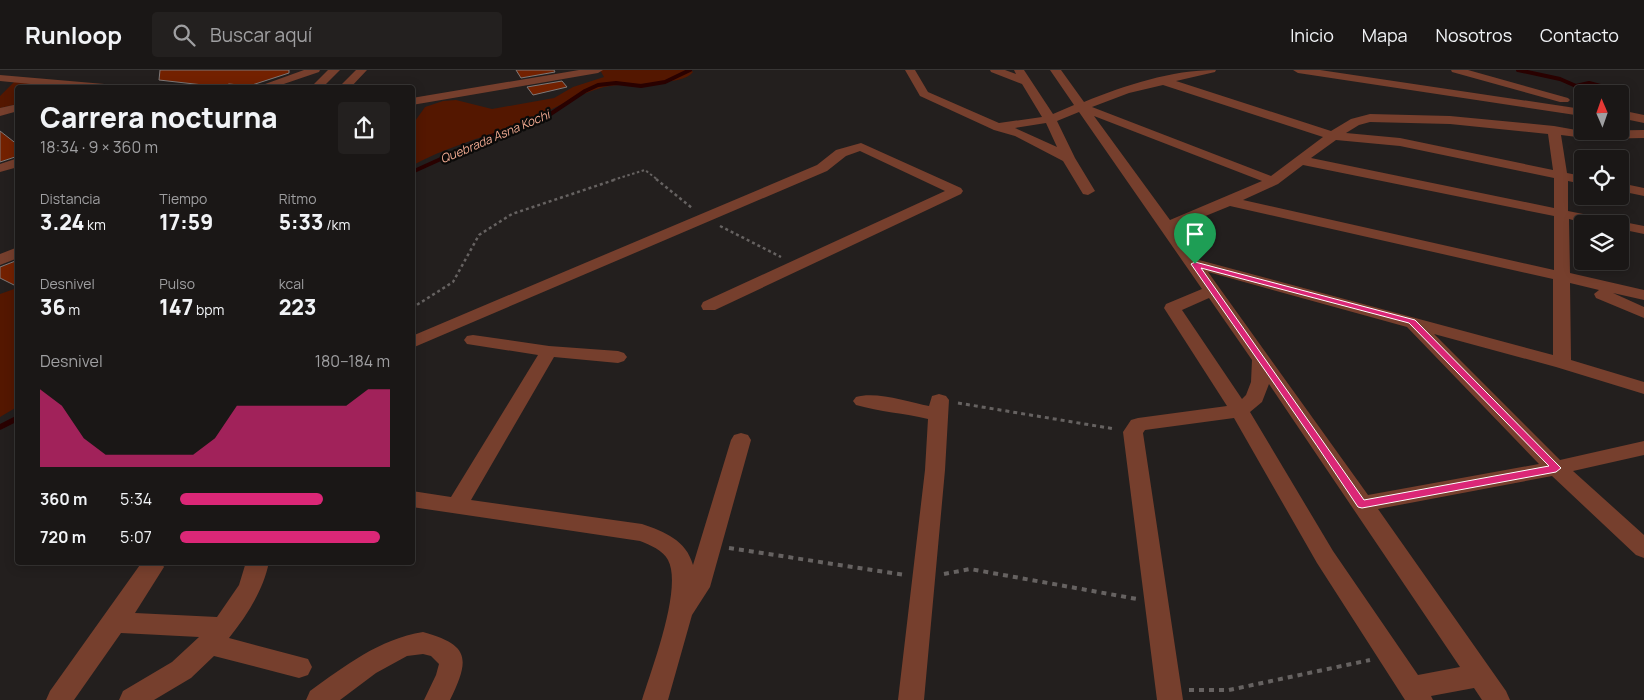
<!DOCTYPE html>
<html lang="es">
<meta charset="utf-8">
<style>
body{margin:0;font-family:Manrope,sans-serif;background:#23201f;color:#f1f3f6;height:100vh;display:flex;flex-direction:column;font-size:19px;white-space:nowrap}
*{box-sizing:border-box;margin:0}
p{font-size:16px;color:#9f9fa1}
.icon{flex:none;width:28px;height:28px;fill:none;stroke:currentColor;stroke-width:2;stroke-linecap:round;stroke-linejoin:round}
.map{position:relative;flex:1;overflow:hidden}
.sheet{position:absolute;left:15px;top:15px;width:400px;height:480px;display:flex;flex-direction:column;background:#1a1716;border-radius:5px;box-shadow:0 2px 12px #0003,0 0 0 1px #383635}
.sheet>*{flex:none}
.needle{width:32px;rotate:358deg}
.controls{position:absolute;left:1574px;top:15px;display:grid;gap:10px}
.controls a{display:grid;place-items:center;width:55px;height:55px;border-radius:5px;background:#1a1716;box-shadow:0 2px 12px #0003,0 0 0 1px #383635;font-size:25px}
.pin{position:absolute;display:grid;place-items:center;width:42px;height:42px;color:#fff;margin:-51px -21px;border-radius:50% 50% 50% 0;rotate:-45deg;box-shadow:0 0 5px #0007}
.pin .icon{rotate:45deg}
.round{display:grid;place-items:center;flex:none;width:52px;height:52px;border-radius:5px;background:#23201f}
.overview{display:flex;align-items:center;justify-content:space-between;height:85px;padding:0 25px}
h1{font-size:28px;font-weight:800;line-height:38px}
.stats{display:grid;grid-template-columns:repeat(3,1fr);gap:8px;height:85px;padding:5px 25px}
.stats div{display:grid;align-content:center}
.stats b{font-size:21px;font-weight:800}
.stats small{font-size:14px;font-weight:400}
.stats p{font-size:14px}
.chart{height:140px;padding:10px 25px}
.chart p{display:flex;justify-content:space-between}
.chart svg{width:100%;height:90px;margin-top:5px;fill:#db2777;opacity:.7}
ul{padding:0 25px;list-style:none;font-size:16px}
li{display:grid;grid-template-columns:80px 60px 1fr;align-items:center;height:38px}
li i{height:12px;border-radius:6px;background:#db2777}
header{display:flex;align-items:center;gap:30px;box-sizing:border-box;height:70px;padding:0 25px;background:#1a1716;border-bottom:1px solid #383635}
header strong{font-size:24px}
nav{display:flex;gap:28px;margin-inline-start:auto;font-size:18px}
.search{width:350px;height:45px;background:#23201f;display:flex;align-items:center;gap:12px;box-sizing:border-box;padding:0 18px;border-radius:5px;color:#9f9fa1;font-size:19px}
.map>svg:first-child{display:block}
.green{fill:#541700}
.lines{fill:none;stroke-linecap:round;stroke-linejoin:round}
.stream-far1{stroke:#290100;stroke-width:4}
.stream{stroke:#290100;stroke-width:5.5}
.building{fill:#732100;stroke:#7e7978}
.path-far3{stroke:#666261;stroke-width:2;stroke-dasharray:2.5 2.5;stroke-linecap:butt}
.path-far2{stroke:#666261;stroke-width:2.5;stroke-dasharray:3 3;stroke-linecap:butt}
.path-far1{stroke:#666261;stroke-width:3;stroke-dasharray:4 4;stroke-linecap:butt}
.path{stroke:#666261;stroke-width:4;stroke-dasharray:5 5;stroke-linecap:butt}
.minor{fill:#763f2d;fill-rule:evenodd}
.route{fill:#db2777;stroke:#fff;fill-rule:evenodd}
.labels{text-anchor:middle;stroke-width:4.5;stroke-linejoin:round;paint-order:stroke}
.far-water-label{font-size:12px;font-style:italic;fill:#f2ab92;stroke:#0b0a09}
</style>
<header>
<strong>Runloop</strong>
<div class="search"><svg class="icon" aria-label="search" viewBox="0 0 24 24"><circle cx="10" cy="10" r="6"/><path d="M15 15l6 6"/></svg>Buscar aquí</div>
<nav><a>Inicio</a><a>Mapa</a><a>Nosotros</a><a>Contacto</a></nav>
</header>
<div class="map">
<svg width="1644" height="630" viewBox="0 0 1644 630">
<rect width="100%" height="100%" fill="#231f1e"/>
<path class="green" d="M 600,0 L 691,0 L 693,2 C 683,17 624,12 604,17 C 574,25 548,43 520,54 C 483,67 447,77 413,95 L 413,54 L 425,37 L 443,31 L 456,30 L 492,39 L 554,28 L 573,17 L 604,7 Z
M 15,11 L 74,18 L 18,18 L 17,34 L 0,38 L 0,26 Z
M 17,218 L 17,337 L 0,347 L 0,224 Z"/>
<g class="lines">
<path class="stream-far1" d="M 1518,0 L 1560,9 L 1576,16 L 1589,13 L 1608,18
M 412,102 L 496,64 L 546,47 L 585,21 L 598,15 L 616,13 L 641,16 L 665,12 L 690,0"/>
<path class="stream" d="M 0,357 L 18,348"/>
</g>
<path class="building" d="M 160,0 L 289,0 L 289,3 L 249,16 L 229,14 L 221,17 L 159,10 Z
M 516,0 L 554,0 L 555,2 L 521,8 Z
M 562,11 L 567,17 L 533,25 L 527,17 Z
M 0,61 L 18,75 L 18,86 L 0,92 Z
M 18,190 L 18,217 L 0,208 L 0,197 Z"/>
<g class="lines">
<path class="path-far3" d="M 613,110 L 645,100 L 658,110"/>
<path class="path-far2" d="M 656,109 L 692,138
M 720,156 L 781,187
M 412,238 L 453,212 L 479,165 L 512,144 L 617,109"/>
<path class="path-far1" d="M 958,333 L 1115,359"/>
<path class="path" d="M 729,478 L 905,505
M 944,504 L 970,499 L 1137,529
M 1189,620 L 1229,620 L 1370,590"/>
<path class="minor" d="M 304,0 L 320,0 L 319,2 L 272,18 L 254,18 Z
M 328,0 L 340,0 L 322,18 L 310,18 Z
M 356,0 L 367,0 L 350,18 L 338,18 Z
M 579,0 L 603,0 L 598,3 L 412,35 L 412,28 Z
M 905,0 L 915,0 L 928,22 L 999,53 L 1042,47 L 1022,14 L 991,2 L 990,0 L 1005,0 L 1016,4 L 1014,0 L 1024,0 L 1053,44 L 1074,35 L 1050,0 L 1061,0 L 1084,32 C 1126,15 1171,0 1216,0 L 1215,2 L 1176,11 L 1331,61 L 1351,49 L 1370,44 L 1450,46 L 1554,56 L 1582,61 L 1644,60 L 1644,68 L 1593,69 L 1561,65 L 1567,103 L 1582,106 L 1582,114 L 1568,111 L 1568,141 L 1644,156 L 1644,164 L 1620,159 L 1620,154 L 1589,154 L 1569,149 L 1570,203 L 1644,220 L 1644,230 L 1613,223 L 1644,237 L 1644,248 L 1596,228 L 1594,224 L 1599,220 L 1570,213 L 1571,290 L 1644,312 L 1644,324 L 1556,297 L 1434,264 L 1560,390 L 1644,371 L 1644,385 L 1573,401 L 1644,465 L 1644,488 L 1636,485 L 1552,406 L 1378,439 L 1506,621 L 1510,630 L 1482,630 L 1474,618 L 1431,626 L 1433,630 L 1405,630 L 1317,493 L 1234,348 L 1145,360 L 1143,363 L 1183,630 L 1157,630 L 1123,362 L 1131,350 L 1138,348 L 1227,336 L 1164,238 L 1166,234 L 1202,219 L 1079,42 L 1057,51 L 1075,88 L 1095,121 L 1088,125 L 1083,124 L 1063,91 L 1015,66 L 994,60 L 920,26 ZM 1163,15 L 1323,67 L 1271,106 L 1092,37 L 1129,23 ZM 1094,46 L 1262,111 L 1170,150 ZM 1370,52 L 1450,54 L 1548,64 L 1553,100 L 1400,68 L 1346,63 L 1359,55 ZM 1046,53 L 1057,77 L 1015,58 ZM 1336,70 L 1400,76 L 1554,108 L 1554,138 L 1311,88 ZM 1303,95 L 1554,146 L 1554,200 L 1243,130 L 1278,114 ZM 1230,136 L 1553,209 L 1553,285 L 1199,190 L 1176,158 ZM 1208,202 L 1407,257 L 1539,394 L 1368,425 ZM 1209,228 L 1252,290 L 1251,312 L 1246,325 L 1242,329 L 1182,240 ZM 1269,314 L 1460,597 L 1418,605 L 1333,481 L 1250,342 L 1262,332 Z
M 1293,0 L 1320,0 L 1582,39 L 1582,46 L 1298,3 Z
M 1451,0 L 1468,0 L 1568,28 L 1570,30 L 1568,32 L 1560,32 L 1452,2 Z
M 0,5 L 116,15 L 121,18 L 71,18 L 0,11 Z
M 18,34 L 18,41 L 0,46 L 0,38 Z
M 1620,40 L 1644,45 L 1644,53 L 1620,48 Z
M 861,73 L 961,118 L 963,121 L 961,124 L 715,240 L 703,240 L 701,236 L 703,232 L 945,121 L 860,81 L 846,86 L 827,101 L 412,278 L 412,266 L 817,95 L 836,80 Z
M 18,88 L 18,97 L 0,102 L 0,94 Z
M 1620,113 L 1644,118 L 1644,126 L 1620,121 Z
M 18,177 L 18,188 L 0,195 L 0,184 Z
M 473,265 L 549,276 L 618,281 L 624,283 L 627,287 L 624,291 L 618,293 L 554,287 L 471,430 L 642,454 C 665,462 686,470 693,495 L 731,370 L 734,365 L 741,363 L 748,365 L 751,370 L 710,517 L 692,545 L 668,630 L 642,630 C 651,600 683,518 668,490 C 663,480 650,475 640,471 L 412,437 L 412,421 L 451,427 L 538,285 L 467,274 L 464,270 L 467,266 Z
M 939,324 L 946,326 L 949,330 L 945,400 L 924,630 L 898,630 L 925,400 L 928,349 C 904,343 880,342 856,335 L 853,331 L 856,327 C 876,321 909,332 929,336 L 932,326 Z
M 142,492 L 161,492 L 164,497 L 135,543 L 217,547 L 239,515 L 246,492 L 269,492 C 263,521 247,545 229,568 L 308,589 L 312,597 L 308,605 L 299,608 L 214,586 L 191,608 L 154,630 L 119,630 L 123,621 L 172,592 L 199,567 L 121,563 L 74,630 L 46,630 L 50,621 Z
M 423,562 C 470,575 470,589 450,630 L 424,630 L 436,605 L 439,594 L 431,586 L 423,584 L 407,586 L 376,603 L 340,630 L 306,630 L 310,621 C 345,596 379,569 423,562 Z"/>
</g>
<path class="route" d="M 1195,192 L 1415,250 L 1561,398 L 1556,402 L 1362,438 L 1358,437 C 1304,355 1247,275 1191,194 ZM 1201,198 L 1409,253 L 1549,396 L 1364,430 Z"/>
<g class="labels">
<g class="far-water-label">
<text transform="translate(495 67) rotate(-23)" y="4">Quebrada Asna Kochi</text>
</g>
</g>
</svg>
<div class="controls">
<a><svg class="needle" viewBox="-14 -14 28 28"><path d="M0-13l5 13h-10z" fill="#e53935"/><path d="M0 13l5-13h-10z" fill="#9f9fa1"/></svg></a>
<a><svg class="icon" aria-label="locate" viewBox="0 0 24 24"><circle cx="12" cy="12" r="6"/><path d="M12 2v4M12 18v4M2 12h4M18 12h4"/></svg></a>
<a><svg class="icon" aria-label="layers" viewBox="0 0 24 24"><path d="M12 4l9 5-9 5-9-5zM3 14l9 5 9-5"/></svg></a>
</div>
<div class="pin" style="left:1195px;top:194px;background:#1e9e55"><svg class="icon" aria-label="arrive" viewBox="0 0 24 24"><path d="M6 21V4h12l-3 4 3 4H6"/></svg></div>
<section class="sheet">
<div class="overview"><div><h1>Carrera nocturna</h1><p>18:34 · 9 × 360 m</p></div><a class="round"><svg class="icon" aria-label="share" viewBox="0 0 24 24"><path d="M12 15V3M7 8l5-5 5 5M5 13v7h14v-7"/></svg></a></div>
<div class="stats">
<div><p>Distancia</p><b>3.24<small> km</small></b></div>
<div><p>Tiempo</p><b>17:59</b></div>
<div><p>Ritmo</p><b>5:33<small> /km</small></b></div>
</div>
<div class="stats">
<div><p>Desnivel</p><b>36<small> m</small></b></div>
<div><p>Pulso</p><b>147<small> bpm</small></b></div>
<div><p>kcal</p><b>223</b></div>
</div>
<div class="chart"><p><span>Desnivel</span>180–184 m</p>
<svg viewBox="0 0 160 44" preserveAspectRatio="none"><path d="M0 44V6L10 14L20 30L30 38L40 38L50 38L60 38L70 38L80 30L90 14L100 14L110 14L120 14L130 14L140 14L150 6L160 6V44z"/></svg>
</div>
<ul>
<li><b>360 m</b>5:34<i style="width:68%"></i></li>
<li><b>720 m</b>5:07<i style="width:95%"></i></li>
</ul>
</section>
</div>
